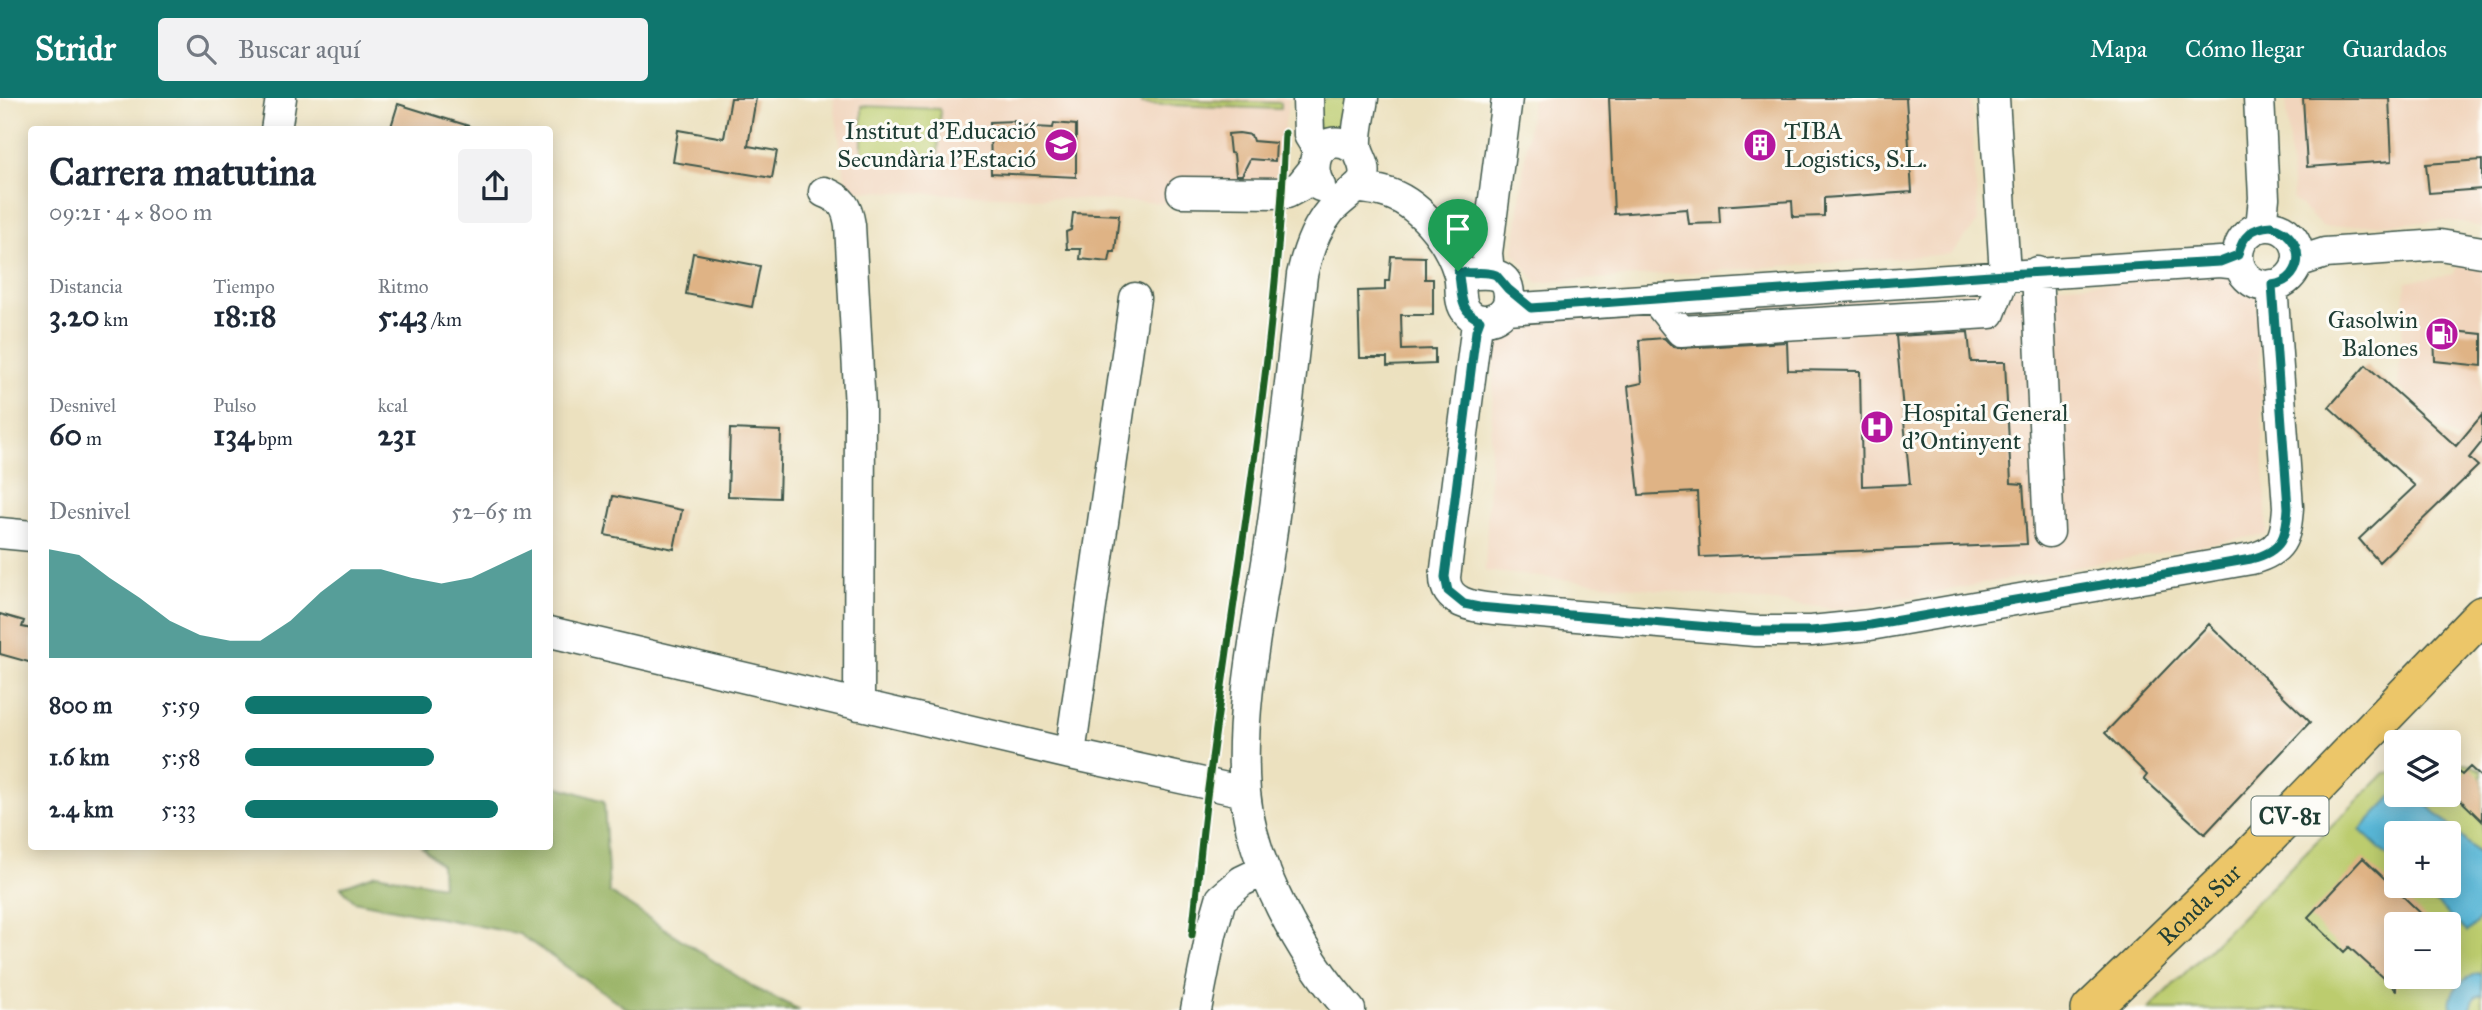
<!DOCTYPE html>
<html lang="es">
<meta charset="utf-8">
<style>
body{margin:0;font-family:"IM FELL Great Primer",serif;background:#f2f2f3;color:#1f2937;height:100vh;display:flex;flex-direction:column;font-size:26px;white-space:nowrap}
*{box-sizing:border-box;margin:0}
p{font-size:23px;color:#747a83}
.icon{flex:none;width:38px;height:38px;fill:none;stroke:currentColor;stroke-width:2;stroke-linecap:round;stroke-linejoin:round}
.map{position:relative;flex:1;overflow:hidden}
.details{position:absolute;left:28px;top:28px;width:525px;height:724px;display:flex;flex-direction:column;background:#fff;border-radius:7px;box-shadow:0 4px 18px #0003}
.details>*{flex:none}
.tools{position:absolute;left:2384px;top:632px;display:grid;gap:14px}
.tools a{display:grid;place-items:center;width:77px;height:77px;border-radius:7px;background:#fff;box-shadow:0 4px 18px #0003;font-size:35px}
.pin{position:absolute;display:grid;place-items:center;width:60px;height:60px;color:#fff;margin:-72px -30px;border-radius:50% 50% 50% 0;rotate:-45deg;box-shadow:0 0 7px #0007}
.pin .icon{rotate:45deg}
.round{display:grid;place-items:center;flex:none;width:74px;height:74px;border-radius:7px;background:#f2f2f3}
.summary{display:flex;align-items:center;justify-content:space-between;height:119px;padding:0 21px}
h1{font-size:38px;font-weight:700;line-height:52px}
.metrics{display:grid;grid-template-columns:repeat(3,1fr);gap:10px;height:119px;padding:7px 21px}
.metrics div{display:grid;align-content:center}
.metrics b{font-size:30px;font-weight:700}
.metrics small{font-size:19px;font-weight:400}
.metrics p{font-size:19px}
.chart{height:196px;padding:14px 21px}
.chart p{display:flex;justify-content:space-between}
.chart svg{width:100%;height:126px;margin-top:7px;fill:#0f766e;opacity:.7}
ul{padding:0 21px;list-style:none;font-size:23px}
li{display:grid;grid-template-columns:112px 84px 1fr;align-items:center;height:52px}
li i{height:18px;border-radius:9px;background:#0f766e}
header{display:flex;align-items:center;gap:42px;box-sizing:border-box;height:98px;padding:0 35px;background:#0f766e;color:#fff}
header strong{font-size:33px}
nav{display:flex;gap:38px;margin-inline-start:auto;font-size:24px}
.search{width:490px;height:63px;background:#f2f2f3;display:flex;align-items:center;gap:18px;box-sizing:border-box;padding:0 24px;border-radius:7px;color:#747a83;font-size:26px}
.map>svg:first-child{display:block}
.built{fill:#f1d5bd}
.green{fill:#bccc6e;stroke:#6e8451;stroke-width:2;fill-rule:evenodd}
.forest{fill:#95b061;stroke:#5a764a;stroke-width:2}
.water{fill:#58b6d6;stroke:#3c7a85;stroke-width:2}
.building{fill:#dfb385}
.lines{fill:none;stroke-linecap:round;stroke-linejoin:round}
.minor-casing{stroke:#3e5649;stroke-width:33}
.major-casing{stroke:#3e5649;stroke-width:40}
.minor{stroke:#fff;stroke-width:30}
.major{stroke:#ecc669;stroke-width:37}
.cycleway-casing{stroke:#fdfcf7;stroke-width:11}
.cycleway{stroke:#1b5e20;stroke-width:7}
.route-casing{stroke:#fff;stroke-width:14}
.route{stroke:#0f766e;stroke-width:9}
.labels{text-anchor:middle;stroke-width:6;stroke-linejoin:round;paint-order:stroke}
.shield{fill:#fdfcf7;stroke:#62766e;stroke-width:2}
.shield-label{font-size:23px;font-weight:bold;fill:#1f3d34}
.poi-label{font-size:24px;fill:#1f3d34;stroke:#fdfcf7;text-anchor:end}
.street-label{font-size:24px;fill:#1f3d34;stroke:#fdfcf7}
</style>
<header>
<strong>Stridr</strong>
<div class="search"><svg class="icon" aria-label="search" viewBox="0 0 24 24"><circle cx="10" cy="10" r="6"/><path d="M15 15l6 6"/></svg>Buscar aquí</div>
<nav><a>Mapa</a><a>Cómo llegar</a><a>Guardados</a></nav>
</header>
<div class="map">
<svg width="2482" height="912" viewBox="0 0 2482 912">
<rect width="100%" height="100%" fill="#fdfcf7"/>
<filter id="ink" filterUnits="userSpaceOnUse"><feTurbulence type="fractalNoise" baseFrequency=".0143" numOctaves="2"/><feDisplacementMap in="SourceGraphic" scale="14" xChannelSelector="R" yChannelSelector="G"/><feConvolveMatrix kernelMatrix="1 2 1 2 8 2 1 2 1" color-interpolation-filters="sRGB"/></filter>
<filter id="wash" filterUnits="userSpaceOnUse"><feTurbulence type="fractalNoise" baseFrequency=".00686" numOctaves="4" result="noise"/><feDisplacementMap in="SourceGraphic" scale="28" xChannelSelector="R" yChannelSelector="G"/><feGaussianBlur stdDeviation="1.57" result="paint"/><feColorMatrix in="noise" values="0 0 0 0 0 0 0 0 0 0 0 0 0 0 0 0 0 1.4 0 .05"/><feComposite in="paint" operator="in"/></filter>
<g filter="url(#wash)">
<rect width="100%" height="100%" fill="#ece1bf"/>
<path class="built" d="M 833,0 L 1289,0 L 1272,109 L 847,92 Z
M 1532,0 L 1971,0 L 1978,124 L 1951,156 L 1537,185 L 1514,154 Z
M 2286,0 L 2482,0 L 2482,130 L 2463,124 L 2444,123 L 2323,129 L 2293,101 Z
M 2457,168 L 2482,171 L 2480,363 L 2398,288 L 2406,183 L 2454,176 Z
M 2256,175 L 2267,436 L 1840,511 L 1485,473 L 1496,223 Z"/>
<path class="green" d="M 1142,0 L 1281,5 L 1281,11 L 1142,6 Z
M 1316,0 L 1352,0 L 1343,33 L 1330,42 L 1318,32 Z
M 862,8 L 940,11 L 938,59 L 862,59 Z
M 2465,665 L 2482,672 L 2482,912 L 2148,912 L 2385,675 L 2396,674 L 2396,696 L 2448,696 L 2448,667 ZM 2396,735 L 2448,735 L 2448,788 L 2396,788 ZM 2396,826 L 2448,826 L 2448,878 L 2396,878 Z"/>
<path class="forest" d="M 550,686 L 604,703 L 609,794 L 758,892 L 800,912 L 629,912 L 519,836 L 354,803 L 341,789 L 376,776 L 442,788 L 441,767 L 422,749 L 550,749 Z"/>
<path class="water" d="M 2396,694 L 2396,696 L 2417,697 L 2482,759 L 2482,819 L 2467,834 L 2418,788 L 2448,788 L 2448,735 L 2396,735 L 2396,766 L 2360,732 Z
M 2478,875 L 2482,877 L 2482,896 L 2475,899 L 2470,912 L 2451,912 C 2447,894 2462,880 2478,875 Z"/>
<g id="blocks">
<path class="building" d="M 731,0 L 756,0 L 748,48 L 777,53 L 772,80 L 673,64 L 678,32 L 724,40 Z
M 1609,0 L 1906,0 L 1912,94 L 1824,100 L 1824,118 L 1793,119 L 1792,103 L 1719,108 L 1720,125 L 1689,126 L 1687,111 L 1614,116 Z
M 2303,0 L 2389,0 L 2392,63 L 2307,69 Z
M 398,6 L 469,28 L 468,32 L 390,32 Z
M 1014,23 L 1015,28 L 1053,30 L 1054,25 L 1076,27 L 1076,79 L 991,75 L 990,24 Z
M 1239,35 L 1251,37 L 1253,43 L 1276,45 L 1275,63 L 1250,61 L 1242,77 L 1236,77 L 1234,56 L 1230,55 L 1228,36 Z
M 2482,62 L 2482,91 L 2429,95 L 2426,66 Z
M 1073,115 L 1119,117 L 1115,154 L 1111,154 L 1109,164 L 1080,161 L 1081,151 L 1067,151 L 1066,134 L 1071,132 Z
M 693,155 L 760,168 L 752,209 L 686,196 Z
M 1391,158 L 1425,159 L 1425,181 L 1433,181 L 1433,217 L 1401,217 L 1402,252 L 1435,251 L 1435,266 L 1387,268 L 1387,260 L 1360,260 L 1358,193 L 1385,192 L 1385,183 L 1389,183 Z
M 2453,233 L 2482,236 L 2482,268 L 2435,263 L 2434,235 L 2453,236 Z
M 1968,234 L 1971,264 L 2005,264 L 2011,385 L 2023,386 L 2027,446 L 1700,459 L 1697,394 L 1639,397 L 1628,288 L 1642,285 L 1639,242 L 1664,240 L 1673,249 L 1682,250 L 1787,244 L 1788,272 L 1860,273 L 1862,388 L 1910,386 L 1896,238 Z
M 2366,267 L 2456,348 L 2482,317 L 2482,344 L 2469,360 L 2478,368 L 2379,464 L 2359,441 L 2415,388 L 2329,309 Z
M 730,331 L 781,333 L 779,400 L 728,398 Z
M 613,398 L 682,412 L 674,451 L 605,437 Z
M 0,516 L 24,523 L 22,529 L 32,531 L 32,565 L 0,556 Z
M 2209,526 L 2310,624 L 2205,736 L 2144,681 L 2147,677 L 2105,635 Z
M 2448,666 L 2462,677 L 2470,669 L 2482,680 L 2482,723 L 2448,690 Z
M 2363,760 L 2432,826 L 2396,826 L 2396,892 L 2349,849 L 2344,854 L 2308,819 Z"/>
</g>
</g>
<g filter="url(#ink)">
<use href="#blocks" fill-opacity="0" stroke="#3e5649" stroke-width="2"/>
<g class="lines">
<defs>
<path id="minor" d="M 1308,0 L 1309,37 L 1319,53
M 2259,0 L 2264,100 L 2261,129
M 276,32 L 281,0
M 1320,88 C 1308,70 1316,40 1342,45 C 1347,46 1353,50 1357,52
M 1357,89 C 1366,91 1375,91 1384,94 C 1418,103 1448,141 1458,173 C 1463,187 1457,203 1467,214 C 1481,231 1510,219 1509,197 C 1508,174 1490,175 1474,176 C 1469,177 1463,174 1458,173
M 824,94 C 842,101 847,108 850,127 L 860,310 L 859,607
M 1182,94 L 1287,95 L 1300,88 L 1313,72
M2238 158a30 30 0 1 1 60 0a30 30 0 1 1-60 0Z
M 2297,164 L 2325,155 L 2440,147 L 2482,154
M 1489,174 L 1487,155 L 1507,0
M 2037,174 L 2049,434
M 1655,201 L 1681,233 L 1990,215 L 2005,176 L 1994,0
M 1506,211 L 2220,164 L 2239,166
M 1480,222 L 1476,233 L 1445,479 C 1445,505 1473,509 1494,511 L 1755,533 L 1811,533 L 1870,527 L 2251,461 C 2282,453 2286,440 2288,409 L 2272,187
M 0,435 L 32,438
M 550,534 L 1070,656 L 1245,694
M 1070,656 L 1135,200
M 1196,912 L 1211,836 L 1221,801 L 1242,783 L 1265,772
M 1350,912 C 1301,858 1252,768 1245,694 C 1238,605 1261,514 1273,425 C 1284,343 1293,260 1302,177 C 1307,154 1315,131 1330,113 C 1338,103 1361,89 1364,79 C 1367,66 1358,59 1357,48 C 1356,32 1361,16 1363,0"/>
<g id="major">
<path id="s1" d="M 2090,912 L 2246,762 L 2482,517"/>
</g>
</defs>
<use href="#minor" class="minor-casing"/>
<use href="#major" class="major-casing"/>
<use href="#minor" class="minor"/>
<use href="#major" class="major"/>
<defs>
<path id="cycleway" d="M 1480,222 L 1476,233 L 1445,479 C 1445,505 1473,509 1494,511 L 1755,533 L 1811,533 L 1870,527 L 2251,461 C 2282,453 2286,440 2288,409 L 2272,187
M 1192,837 C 1198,785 1202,734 1209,683 C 1237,467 1277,253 1285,35"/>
</defs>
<use href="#cycleway" class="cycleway-casing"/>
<use href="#cycleway" class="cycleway"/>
</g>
</g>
<g class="lines" filter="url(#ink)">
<defs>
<path id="route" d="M 2271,128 C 2305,137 2308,181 2272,187 L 2288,410 C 2286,440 2282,453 2251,461 L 1870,527 L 1811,533 L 1755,533 L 1479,509 L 1464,506 L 1448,493 L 1445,479 L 1476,233 L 1480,222 C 1457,213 1463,193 1458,173 C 1472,177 1483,172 1496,177 L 1508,191 L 1531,210 L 2005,176 L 2220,164 L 2238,157 C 2242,138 2252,129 2271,128 Z"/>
</defs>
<use href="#route" class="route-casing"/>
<use href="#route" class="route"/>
</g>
<defs>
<symbol id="school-disc" viewBox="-11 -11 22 22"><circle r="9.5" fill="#b5179e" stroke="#fdfcf7"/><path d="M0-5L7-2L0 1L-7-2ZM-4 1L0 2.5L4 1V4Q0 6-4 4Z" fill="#fff"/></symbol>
<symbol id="building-disc" viewBox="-11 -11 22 22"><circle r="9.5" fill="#b5179e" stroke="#fdfcf7"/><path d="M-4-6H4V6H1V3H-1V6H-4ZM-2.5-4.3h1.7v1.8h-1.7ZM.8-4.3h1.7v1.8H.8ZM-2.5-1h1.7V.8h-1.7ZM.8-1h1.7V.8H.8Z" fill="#fff"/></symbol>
<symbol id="fuel-disc" viewBox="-11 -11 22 22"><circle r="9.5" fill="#b5179e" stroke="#fdfcf7"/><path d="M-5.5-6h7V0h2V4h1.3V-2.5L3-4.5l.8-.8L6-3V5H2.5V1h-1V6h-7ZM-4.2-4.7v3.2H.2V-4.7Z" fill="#fff"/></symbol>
<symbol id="hospital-disc" viewBox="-11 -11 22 22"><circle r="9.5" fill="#b5179e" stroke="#fdfcf7"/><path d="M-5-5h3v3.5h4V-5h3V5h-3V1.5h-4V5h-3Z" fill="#fff"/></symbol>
</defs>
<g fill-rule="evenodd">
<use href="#school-disc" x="1042" y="28" width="38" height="38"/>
<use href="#building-disc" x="1741" y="28" width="38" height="38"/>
<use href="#fuel-disc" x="2423" y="217" width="38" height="38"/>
<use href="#hospital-disc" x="1858" y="310" width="38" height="38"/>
</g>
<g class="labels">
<rect class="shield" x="2251.5" y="698.5" width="77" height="39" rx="5"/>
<g class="shield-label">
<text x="2290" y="726">CV-81</text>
</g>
<g class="poi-label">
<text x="1036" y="41">Institut d'Educació<tspan x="1036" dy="28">Secundària l'Estació</tspan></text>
<text x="1784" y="41" text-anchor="start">TIBA<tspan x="1784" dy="28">Logistics, S.L.</tspan></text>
<text x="2418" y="230">Gasolwin<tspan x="2418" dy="28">Balones</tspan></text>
<text x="1902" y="323" text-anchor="start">Hospital General<tspan x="1902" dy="28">d'Ontinyent</tspan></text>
</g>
<g class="street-label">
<text dy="8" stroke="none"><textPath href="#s1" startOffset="152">Ronda Sur</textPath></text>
</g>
</g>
</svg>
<div class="tools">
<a><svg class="icon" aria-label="layers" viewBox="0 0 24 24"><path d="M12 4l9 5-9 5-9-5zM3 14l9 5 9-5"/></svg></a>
<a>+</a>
<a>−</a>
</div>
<div class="pin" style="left:1458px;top:173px;background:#1e9e55"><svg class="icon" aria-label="arrive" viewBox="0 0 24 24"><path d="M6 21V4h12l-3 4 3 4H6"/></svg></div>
<section class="details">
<div class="summary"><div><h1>Carrera matutina</h1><p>09:21 · 4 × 800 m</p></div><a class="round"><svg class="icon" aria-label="share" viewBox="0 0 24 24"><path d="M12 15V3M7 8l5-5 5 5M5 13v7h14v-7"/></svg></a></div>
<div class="metrics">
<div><p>Distancia</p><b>3.20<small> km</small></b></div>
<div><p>Tiempo</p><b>18:18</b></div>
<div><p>Ritmo</p><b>5:43<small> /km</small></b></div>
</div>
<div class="metrics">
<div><p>Desnivel</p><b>60<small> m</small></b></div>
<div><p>Pulso</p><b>134<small> bpm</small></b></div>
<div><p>kcal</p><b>231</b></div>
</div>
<div class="chart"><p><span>Desnivel</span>52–65 m</p>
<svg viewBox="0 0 160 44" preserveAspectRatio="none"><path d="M0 44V6L10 8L20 16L30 23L40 31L50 36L60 38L70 38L80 31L90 21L100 13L110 13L120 16L130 18L140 16L150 11L160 6V44z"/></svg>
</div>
<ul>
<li><b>800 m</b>5:59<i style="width:65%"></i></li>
<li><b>1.6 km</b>5:58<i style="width:66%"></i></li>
<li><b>2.4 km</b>5:33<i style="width:88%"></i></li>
</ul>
</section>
</div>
